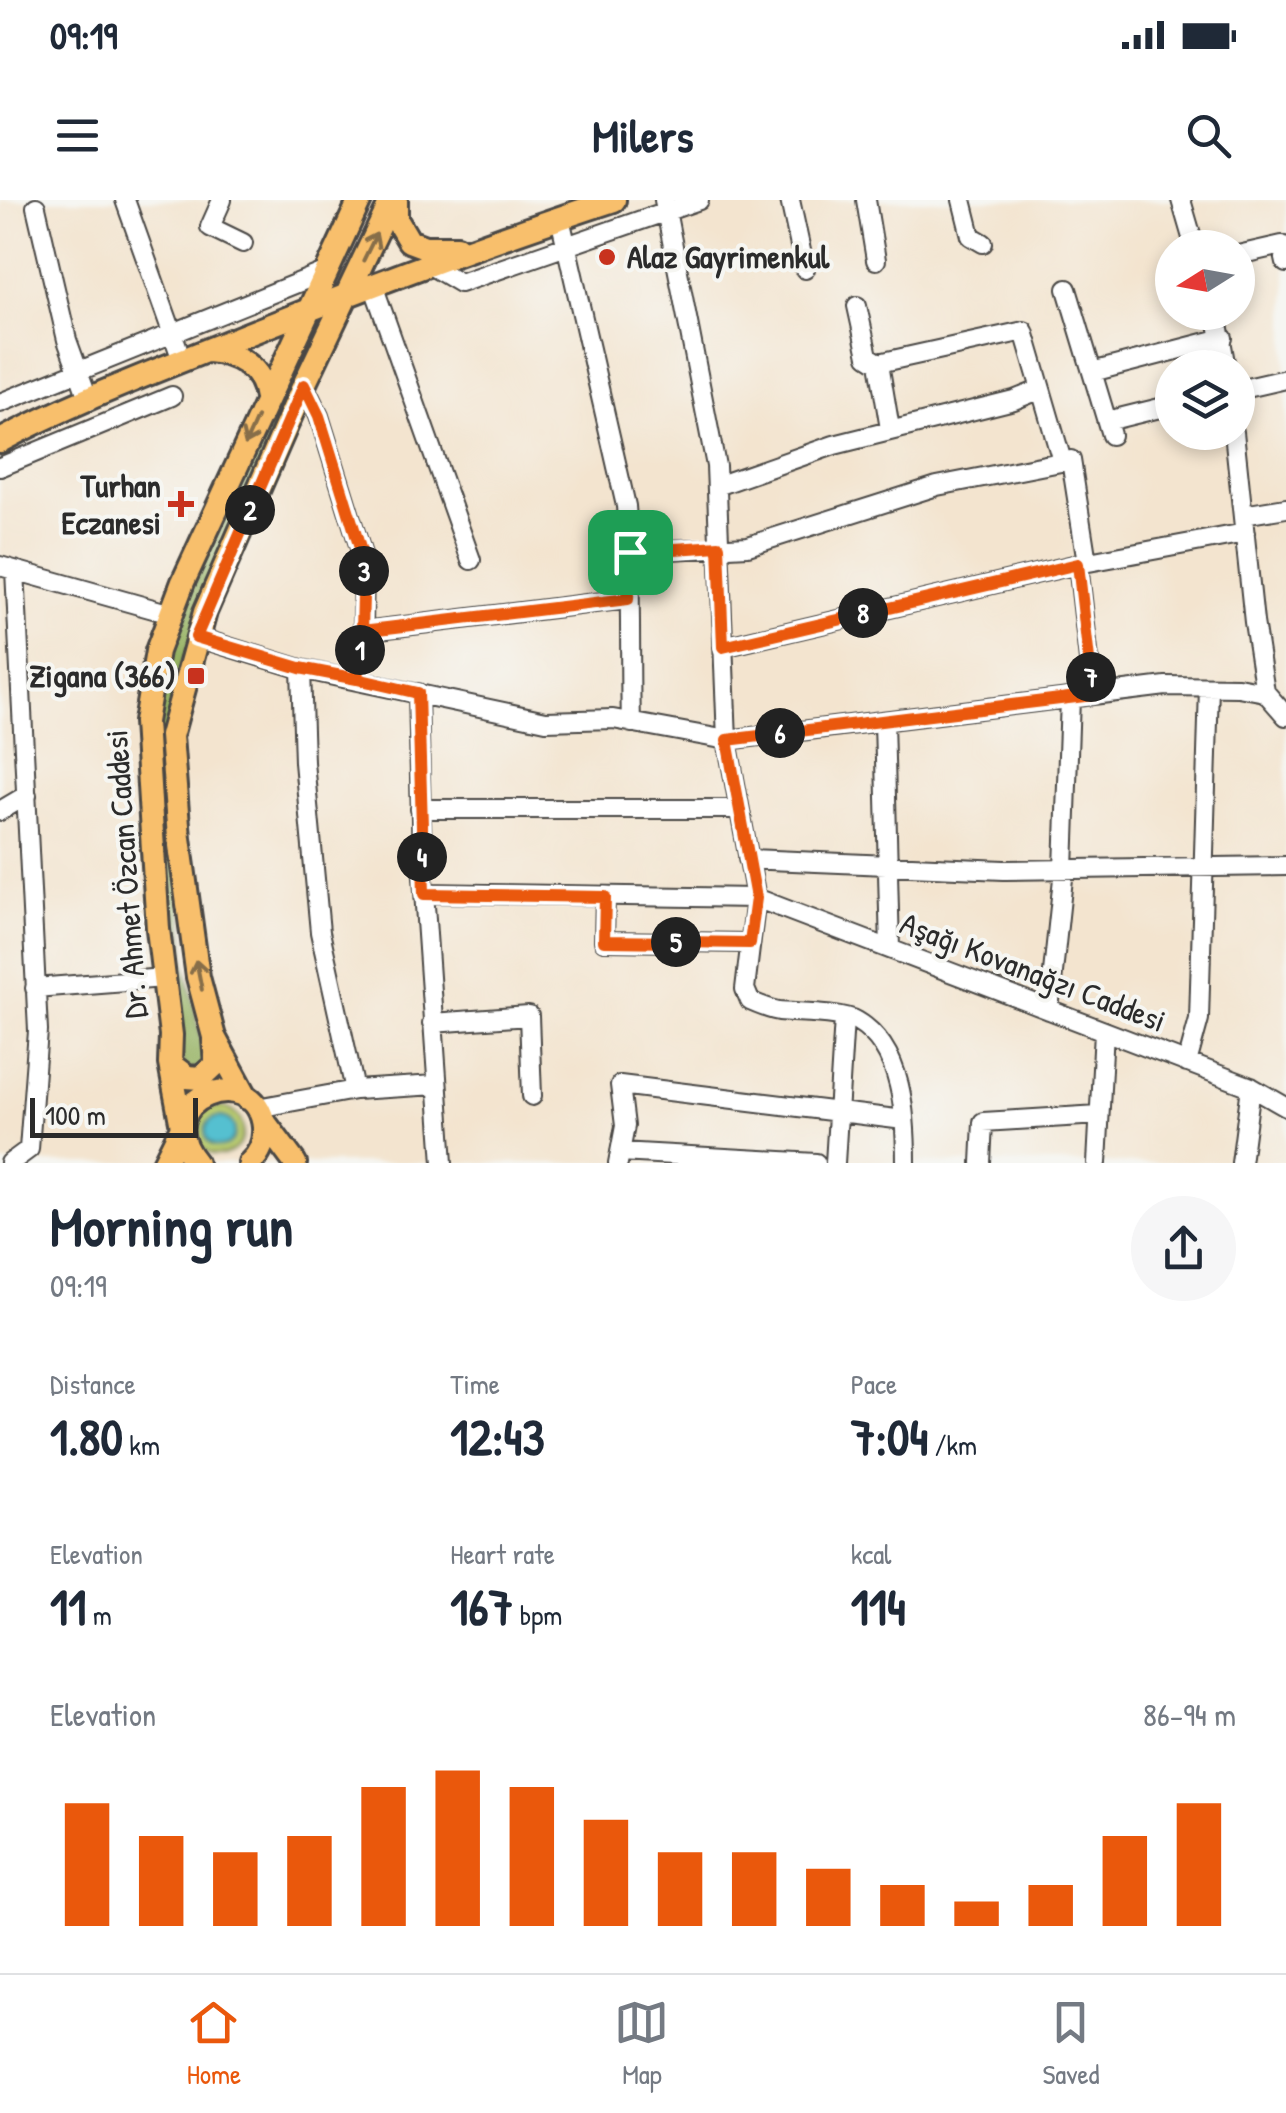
<!DOCTYPE html>
<meta charset="utf-8">
<style>
body{margin:0;font-family:"Patrick Hand",sans-serif;background:#f6f6f7;color:#1f2937;height:100vh;display:flex;flex-direction:column;font-size:38px;white-space:nowrap}
*{box-sizing:border-box;margin:0}
p{font-size:32px;color:#747a83}
.icon{flex:none;width:55px;height:55px;fill:none;stroke:currentColor;stroke-width:2;stroke-linecap:round;stroke-linejoin:round}
.map{position:relative;height:963px;overflow:hidden}
.panel{display:flex;flex-direction:column;background:#fff;flex:1}
.panel>*{flex:none}
.needle{width:65px;rotate:259deg}
.buttons{position:absolute;left:1155px;top:30px;display:grid;gap:20px}
.buttons a{display:grid;place-items:center;width:100px;height:100px;border-radius:50%;background:#fff;box-shadow:0 5px 15px #0003;font-size:50px}
.scale{position:absolute;left:30px;bottom:25px;width:168px;box-sizing:border-box;padding-left:10px;border:5px solid #2b2b2b;border-top:0;font-size:28px;line-height:35px;white-space:nowrap;color:#2b2b2b;-webkit-text-stroke:8px #f6f6f2;paint-order:stroke}
.pin{position:absolute;display:grid;place-items:center;width:85px;height:85px;color:#fff;margin:-42px;border-radius:20px;box-shadow:0 5px 15px #0006}
.km{position:absolute;width:50px;height:50px;margin:-25px;border-radius:50%;background:#222;color:#fff;font-size:28px;line-height:50px;text-align:center}
.round{display:grid;place-items:center;flex:none;width:105px;height:105px;border-radius:52px;background:#f6f6f7}
.summary{display:flex;align-items:center;justify-content:space-between;height:170px;padding:0 50px}
h1{font-size:55px;font-weight:800;line-height:75px}
.stats{display:grid;grid-template-columns:repeat(3,1fr);gap:15px;height:170px;padding:10px 50px}
.stats div{display:grid;align-content:center}
.stats b{font-size:50px;font-weight:800}
.stats small{font-size:28px;font-weight:400}
.stats p{font-size:28px}
.chart{height:280px;padding:20px 50px}
.chart p{display:flex;justify-content:space-between}
.chart svg{width:100%;height:180px;margin-top:10px;stroke:#ea580c;stroke-width:6}
.status{display:flex;justify-content:space-between;align-items:center;height:70px;padding:0 50px;background:#fff;direction:ltr}
.status svg{height:28px;fill:currentColor}
header{display:flex;justify-content:space-between;align-items:center;height:130px;padding:0 50px;background:#fff;font-size:45px;font-weight:800}
.dock{display:flex;justify-content:space-around;align-items:center;height:140px;border-top:2px solid #e0e1e3;background:#fff;font-size:28px;color:#747a83}
.dock a{display:grid;justify-items:center;gap:5px}
.dock .current{color:#ea580c}
.map>svg:first-child{display:block}
.green{fill:#bdcf72;stroke:#747d4e;stroke-width:2.5}
.forest{fill:#96b264;stroke:#606e48;stroke-width:2.5}
.water{fill:#55c0d0;stroke:#40767e;stroke-width:2.5}
.lines{fill:none;stroke-linecap:round;stroke-linejoin:round}
.minor-casing{stroke:#494744;stroke-width:22}
.major-casing{stroke:#494744;stroke-width:28}
.minor{stroke:#fff;stroke-width:18}
.major{stroke:#f8bf6c;stroke-width:22}
.oneway{stroke:#876e48}
.route-casing{stroke:#fff;stroke-width:20}
.route{stroke:#ea580c;stroke-width:12}
.poi-dot{fill:#c8321e;stroke:#f6f6f2;stroke-width:4}
.labels{text-anchor:middle;stroke-width:8;stroke-linejoin:round;paint-order:stroke}
.poi-label{font-size:32px;font-weight:bold;fill:#2b2b2b;stroke:#f6f6f2;text-anchor:end}
.street-label{font-size:32px;fill:#2b2b2b;stroke:#f6f6f2}
</style>
<div class="status"><b>09:19</b><svg viewBox="0 0 49 12"><path d="M0 12V9h3v3zM5 12V6h3v6zM10 12V3h3v9zM15 12V0h3v12zM26 1h20v11H26zM47 4h2v5h-2z"/></svg></div>
<header><svg class="icon" aria-label="menu" viewBox="0 0 24 24"><path d="M4 6h16M4 12h16M4 18h16"/></svg>Milers<svg class="icon" aria-label="search" viewBox="0 0 24 24"><circle cx="10" cy="10" r="6"/><path d="M15 15l6 6"/></svg></header>
<div class="map">
<svg width="1286" height="963" viewBox="0 0 1286 963">
<rect width="100%" height="100%" fill="#f6f6f2"/>
<filter id="ink" filterUnits="userSpaceOnUse"><feTurbulence type="fractalNoise" baseFrequency=".01" numOctaves="2"/><feDisplacementMap in="SourceGraphic" scale="20" xChannelSelector="R" yChannelSelector="G"/><feConvolveMatrix kernelMatrix="1 2 1 2 8 2 1 2 1" color-interpolation-filters="sRGB"/></filter>
<filter id="wash" filterUnits="userSpaceOnUse"><feTurbulence type="fractalNoise" baseFrequency=".0048" numOctaves="4" result="noise"/><feDisplacementMap in="SourceGraphic" scale="40" xChannelSelector="R" yChannelSelector="G"/><feGaussianBlur stdDeviation="2.25" result="paint"/><feColorMatrix in="noise" values="0 0 0 0 0 0 0 0 0 0 0 0 0 0 0 0 0 1.4 0 .05"/><feComposite in="paint" operator="in"/></filter>
<g filter="url(#wash)">
<rect width="100%" height="100%" fill="#f3e4cf"/>
<path class="green" d="M195 931a24 24 0 1 1 48 0a24 24 0 1 1-48 0Z"/>
<path class="forest" d="M 300,154 L 309,158 L 174,483 L 185,764 L 208,866 L 184,871 L 173,822 L 153,526 L 158,484 L 176,420 Z"/>
<path class="water" d="M205 932a15 15 0 1 1 30 0a15 15 0 1 1-30 0Z"/>
</g>
<g filter="url(#ink)">
<g class="lines">
<defs>
<path id="minor" d="M 125,0 L 182,160
M 222,0 L 210,27 L 243,43
M 664,0 L 716,266 L 727,540 L 756,698 L 745,789 L 750,801 C 759,805 769,809 779,811 C 799,813 841,812 857,821 C 903,848 906,916 906,963
M 790,0 L 805,69
M 866,0 L 876,60
M 962,0 L 971,36 L 983,43
M 1181,0 L 1195,48
M 36,7 L 67,140 L 89,201
M 560,18 L 626,306 C 632,378 629,451 631,523
M 1238,55 L 1282,45 L 1286,63
M 428,64 L 460,83 L 699,0
M 373,85 L 471,360
M 1067,89 L 1111,235
M 857,106 L 868,156 L 879,163
M 1216,112 L 1226,168
M 1092,172 L 1223,138
M 304,185 L 319,216 L 364,361 L 363,431 L 357,479
M 1238,190 L 1286,179
M 0,203 L 327,71
M 1107,221 L 1172,205
M 890,229 L 879,163 L 1024,131 L 1062,261
M 1234,232 L 1254,422 L 1265,492
M 0,267 L 172,196
M 717,286 L 834,245 L 1014,200 L 1039,190
M 1243,315 L 1286,308
M 630,352 L 748,346 L 937,286 L 1071,260 L 1087,362
M 1078,364 L 1093,495
M 0,366 L 171,414
M 363,431 L 628,399
M 196,437 L 301,469 L 546,521 L 613,519 L 727,540 L 1166,486 L 1238,487 L 1265,492 L 1286,516
M 723,447 L 1078,364 L 1245,333
M 301,469 L 304,562 L 320,732 L 355,890
M 418,493 L 422,663 L 443,963
M 884,521 L 890,749
M 420,609 L 738,609
M 0,611 L 27,595
M 748,659 L 1004,670 L 1286,666
M 424,693 L 756,698 L 1251,887 L 1286,907
M 605,697 L 604,741 L 750,743
M 35,788 L 164,778
M 1049,810 L 1064,669 L 1070,498
M 432,823 L 529,816 L 532,896
M 1187,863 L 1199,819 L 1209,487
M 257,908 L 355,890 L 436,885
M 620,952 L 816,963
M 10,963 L 29,949 L 38,831 L 15,370
M 618,963 L 625,926 L 620,885 L 904,920
M 835,963 L 844,818
M 981,963 L 983,922 L 1099,915
M 1097,963 L 1104,831
M 1241,963 L 1251,887"/>
<path id="major" d="M 396,0 L 396,19 L 409,41 L 425,47 L 457,47
M 208,151 C 237,153 262,167 266,198
M 0,241 C 71,203 148,174 223,144 C 352,92 482,43 614,0
M 170,864 L 187,877 L 201,878 L 216,864 L 214,839
M 247,898 L 214,837 L 198,777 L 179,638 L 171,536 L 205,412 L 304,185 L 392,0
M 263,920 L 295,963
M 164,963 L 182,927 L 170,864 L 171,835 L 158,729 L 145,522 L 157,451 L 183,382 L 360,0
M 196,963 C 142,899 257,858 264,927 C 265,941 260,954 250,963"/>
</defs>
<use href="#minor" class="minor-casing"/>
<use href="#major" class="major-casing"/>
<use href="#minor" class="minor"/>
<use href="#major" class="major"/>
</g>
<defs><path id="oneway-shaft" d="M-6 0H5M1.5-3L5.5 0L1.5 3" fill="none" stroke-width="1.6" stroke-linecap="round" stroke-linejoin="round" transform="scale(2.5)"/></defs>
<g class="oneway">
<use href="#oneway-shaft" transform="translate(370 47) rotate(-64)"/>
<use href="#oneway-shaft" transform="translate(251 231) rotate(114)"/>
<use href="#oneway-shaft" transform="translate(199 775) rotate(-101)"/>
</g>
</g>
<g class="lines" filter="url(#ink)">
<defs>
<path id="route" d="M 630,352 L 628,399 L 362,431 L 357,479 L 300,468 L 196,437 L 304,185 L 319,216 L 364,361 L 362,431 L 357,479 L 418,493 L 424,694 L 605,697 L 604,741 L 750,743 L 756,698 L 727,540 L 1093,495 L 1078,364 L 723,447 L 719,346 L 630,352"/>
</defs>
<use href="#route" class="route-casing"/>
<use href="#route" class="route"/>
</g>
<g class="poi-dot">
<circle cx="607" cy="57" r="10"/>
<path d="M176 289h10v10h10v10h-10v10h-10v-10h-10v-10h10z"/>
<rect x="186" y="466" width="20" height="20" rx="5"/>
</g>
<g class="labels">
<g class="poi-label">
<text x="627" y="68" text-anchor="start">Alaz Gayrimenkul</text>
<text x="161" y="297">Turhan<tspan x="161" dy="37">Eczanesi</tspan></text>
<text x="176" y="487">Zigana (366)</text>
</g>
<g class="street-label">
<text transform="translate(126 674) rotate(-94)" y="11">Dr. Ahmet Özcan Caddesi</text>
<text transform="translate(1033 772) rotate(21)" y="11">Aşağı Kovanağzı Caddesi</text>
</g>
</g>
</svg>
<div class="buttons">
<a><svg class="needle" viewBox="-14 -14 28 28"><path d="M0-13l5 13h-10z" fill="#e53935"/><path d="M0 13l5-13h-10z" fill="#747a83"/></svg></a>
<a><svg class="icon" aria-label="layers" viewBox="0 0 24 24"><path d="M12 4l9 5-9 5-9-5zM3 14l9 5 9-5"/></svg></a>
</div>
<div class="scale">100 m</div>
<div class="pin" style="left:630px;top:352px;background:#1e9e55"><svg class="icon" aria-label="arrive" viewBox="0 0 24 24"><path d="M6 21V4h12l-3 4 3 4H6"/></svg></div>
<b class="km" style="left:360px;top:450px">1</b>
<b class="km" style="left:250px;top:310px">2</b>
<b class="km" style="left:364px;top:371px">3</b>
<b class="km" style="left:422px;top:657px">4</b>
<b class="km" style="left:676px;top:742px">5</b>
<b class="km" style="left:780px;top:533px">6</b>
<b class="km" style="left:1091px;top:477px">7</b>
<b class="km" style="left:863px;top:413px">8</b>
</div>
<section class="panel">
<div class="summary"><div><h1>Morning run</h1><p>09:19</p></div><a class="round"><svg class="icon" aria-label="share" viewBox="0 0 24 24"><path d="M12 15V3M7 8l5-5 5 5M5 13v7h14v-7"/></svg></a></div>
<div class="stats">
<div><p>Distance</p><b>1.80<small> km</small></b></div>
<div><p>Time</p><b>12:43</b></div>
<div><p>Pace</p><b>7:04<small> /km</small></b></div>
</div>
<div class="stats">
<div><p>Elevation</p><b>11<small> m</small></b></div>
<div><p>Heart rate</p><b>167<small> bpm</small></b></div>
<div><p>kcal</p><b>114</b></div>
</div>
<div class="chart"><p><span>Elevation</span>86–94 m</p>
<svg viewBox="0 0 160 44" preserveAspectRatio="none"><path d="M5 44V14M15 44V22M25 44V26M35 44V22M45 44V10M55 44V6M65 44V10M75 44V18M85 44V26M95 44V26M105 44V30M115 44V34M125 44V38M135 44V34M145 44V22M155 44V14"/></svg>
</div>
</section>
<nav class="dock">
<a class="current"><svg class="icon" aria-label="home" viewBox="0 0 24 24"><path d="M3 11l9-7 9 7M6 9v11h12V9"/></svg>Home</a>
<a><svg class="icon" aria-label="map" viewBox="0 0 24 24"><path d="M3 6l6-2 6 2 6-2v14l-6 2-6-2-6 2zM9 4v14M15 6v14"/></svg>Map</a>
<a><svg class="icon" aria-label="saved" viewBox="0 0 24 24"><path d="M7 4h10v16l-5-4-5 4z"/></svg>Saved</a>
</nav>
